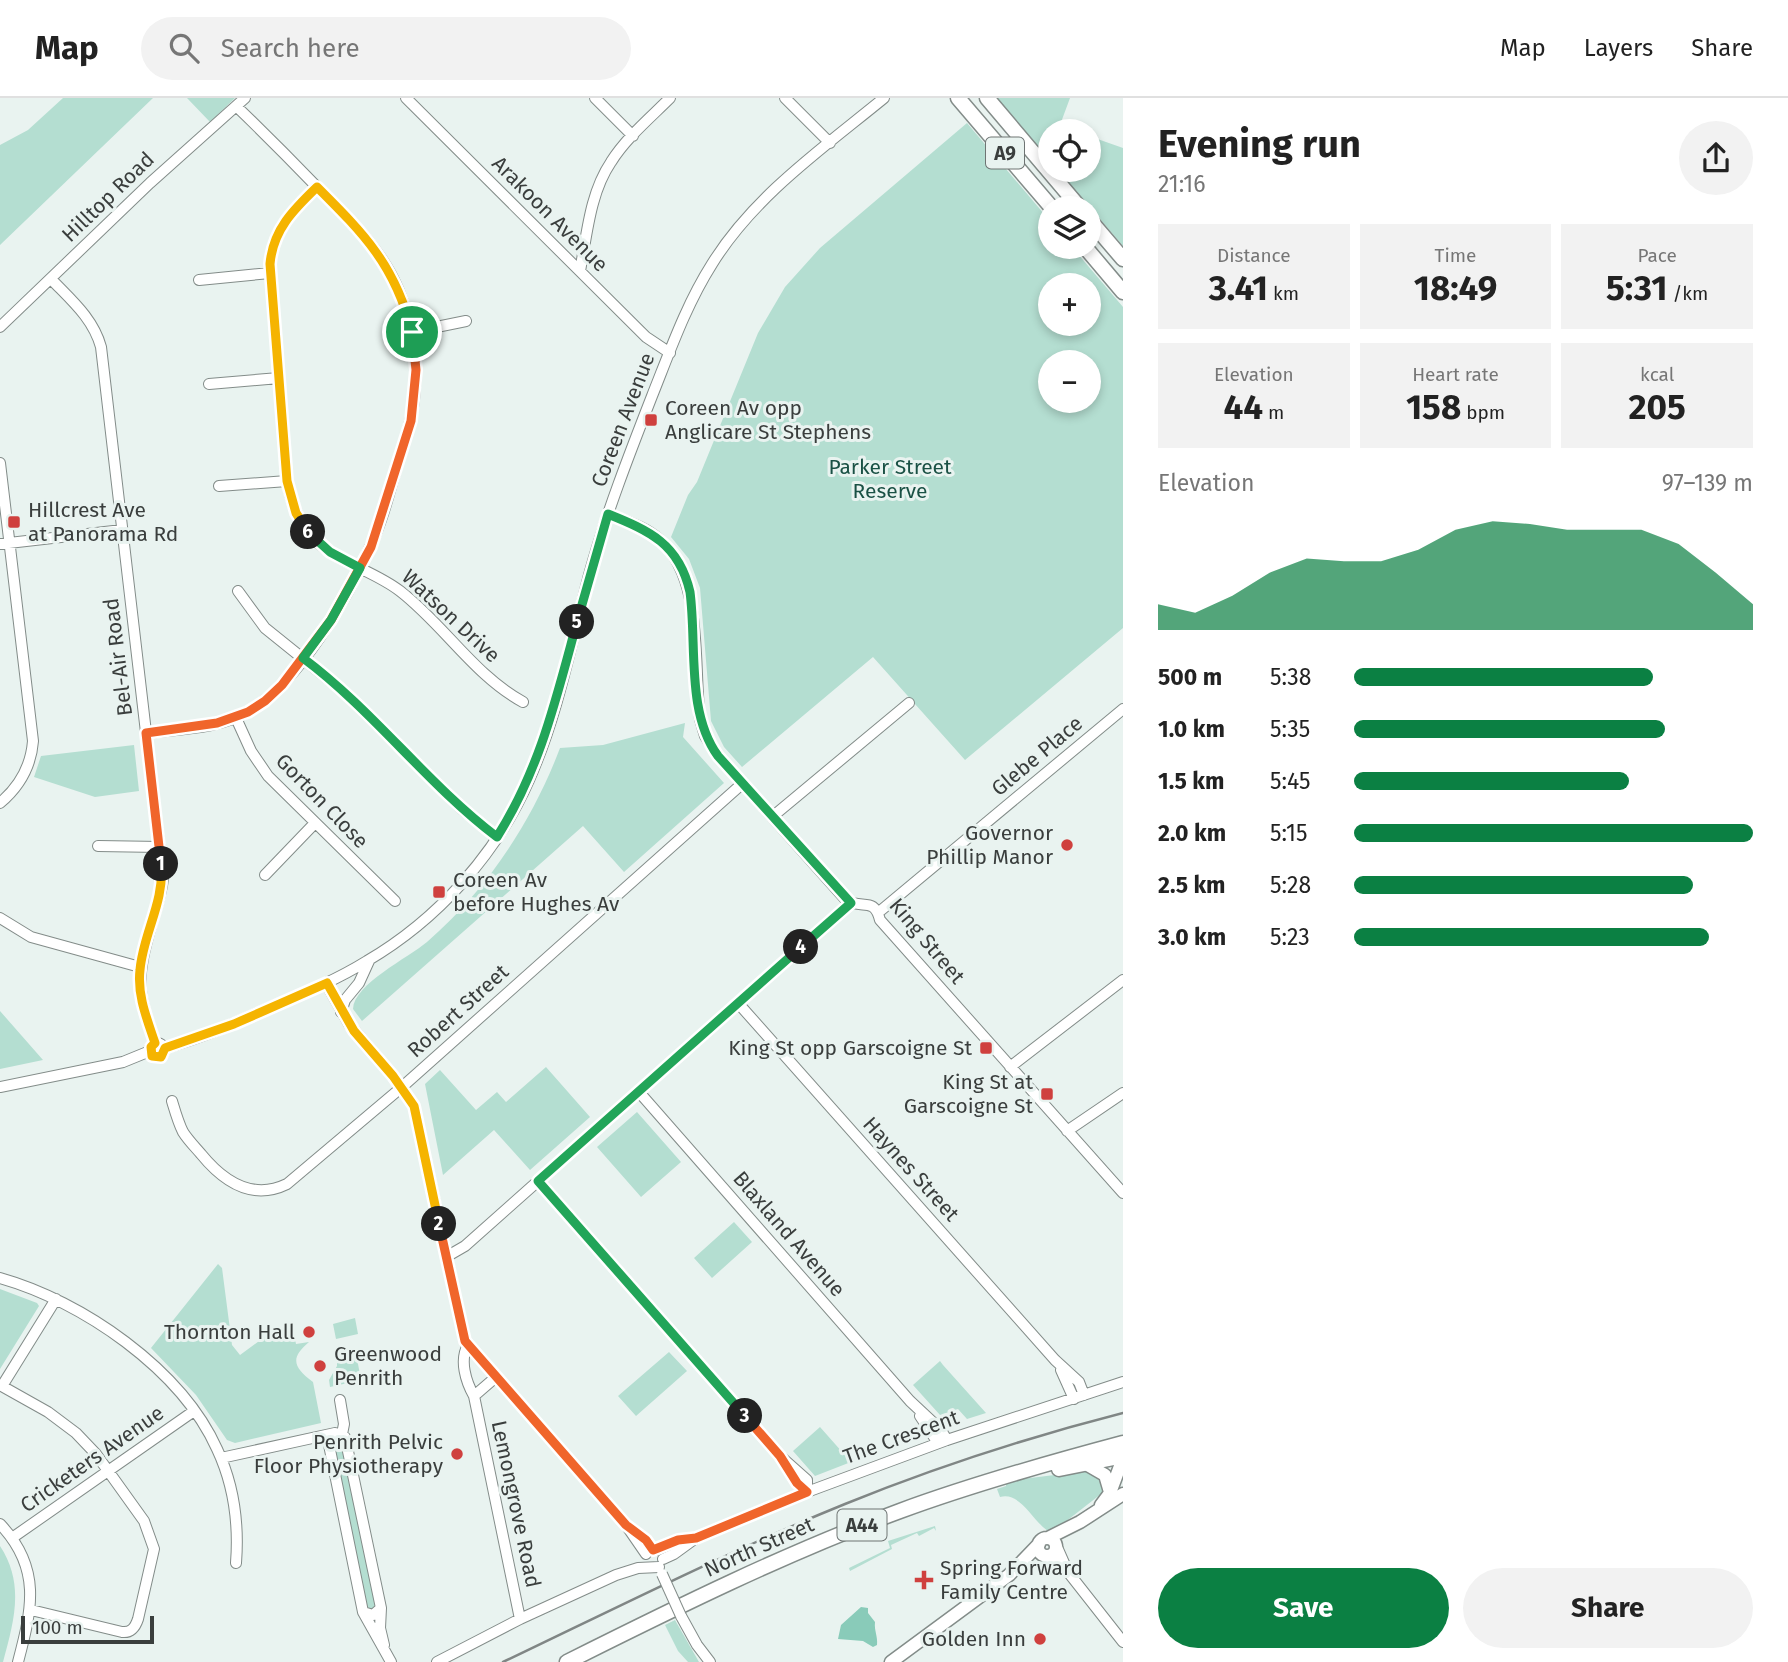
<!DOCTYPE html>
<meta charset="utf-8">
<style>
body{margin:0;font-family:"Fira Sans",sans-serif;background:#f2f2f2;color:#222;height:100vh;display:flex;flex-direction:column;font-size:26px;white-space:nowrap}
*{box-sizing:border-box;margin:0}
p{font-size:23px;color:#767676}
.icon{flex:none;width:38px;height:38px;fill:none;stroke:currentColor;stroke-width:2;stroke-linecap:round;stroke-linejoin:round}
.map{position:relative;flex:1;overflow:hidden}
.panel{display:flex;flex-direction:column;background:#fff;width:665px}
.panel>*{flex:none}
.fabs{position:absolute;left:1038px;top:21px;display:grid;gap:14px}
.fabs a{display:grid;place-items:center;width:63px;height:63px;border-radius:50%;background:#fff;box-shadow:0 4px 10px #0003;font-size:35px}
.scale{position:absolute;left:21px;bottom:18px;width:133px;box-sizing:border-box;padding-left:7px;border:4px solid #3a3e3d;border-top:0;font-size:19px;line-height:24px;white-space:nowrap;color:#3a3e3d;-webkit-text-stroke:5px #e9f3f0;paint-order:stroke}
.pin{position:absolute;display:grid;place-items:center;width:60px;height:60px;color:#fff;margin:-30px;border:4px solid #fff;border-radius:50%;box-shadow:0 2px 7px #0007}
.km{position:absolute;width:35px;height:35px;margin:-18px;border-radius:50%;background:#222;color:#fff;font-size:19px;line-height:35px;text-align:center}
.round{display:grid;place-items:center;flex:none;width:74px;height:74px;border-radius:37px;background:#f2f2f2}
.overview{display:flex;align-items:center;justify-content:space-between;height:119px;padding:0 35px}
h1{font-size:38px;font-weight:700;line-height:52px}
.metrics{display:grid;grid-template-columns:repeat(3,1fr);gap:10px;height:119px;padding:7px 35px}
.metrics div{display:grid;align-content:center;border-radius:0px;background:#f2f2f2;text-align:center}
.metrics b{font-size:35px;font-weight:700}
.metrics small{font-size:19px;font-weight:400}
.metrics p{font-size:19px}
.chart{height:196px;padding:14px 35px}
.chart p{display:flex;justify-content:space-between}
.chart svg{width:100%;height:126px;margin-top:7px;fill:#0b8043;opacity:.7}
.action{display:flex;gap:14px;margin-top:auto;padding:14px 35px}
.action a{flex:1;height:80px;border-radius:42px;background:#0b8043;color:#fff;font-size:28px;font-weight:700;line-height:80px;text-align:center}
.action a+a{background:#f2f2f2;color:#222}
ul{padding:0 35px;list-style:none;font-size:23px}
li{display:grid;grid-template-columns:112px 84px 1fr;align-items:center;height:52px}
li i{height:18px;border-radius:9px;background:#0b8043}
header{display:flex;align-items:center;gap:42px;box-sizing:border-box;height:98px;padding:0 35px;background:#fff;border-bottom:2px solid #e0e0e0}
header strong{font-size:33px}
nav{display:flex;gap:38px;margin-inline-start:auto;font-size:24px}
.search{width:490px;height:63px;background:#f2f2f2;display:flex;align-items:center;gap:18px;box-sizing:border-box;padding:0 24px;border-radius:38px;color:#767676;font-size:26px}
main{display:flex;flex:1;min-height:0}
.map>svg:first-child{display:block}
.green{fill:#b4ded1;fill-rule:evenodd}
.water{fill:#89cbb9}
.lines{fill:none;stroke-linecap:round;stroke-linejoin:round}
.minor-casing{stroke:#838c89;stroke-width:12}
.major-casing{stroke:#838c89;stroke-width:15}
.highway-casing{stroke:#838c89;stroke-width:17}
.minor{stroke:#fff;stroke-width:10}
.major{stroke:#fff;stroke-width:12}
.highway{stroke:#fff;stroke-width:14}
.rail{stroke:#808685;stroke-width:2.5}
.minor-bridge-casing{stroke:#838c89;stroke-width:12;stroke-linecap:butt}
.minor-bridge{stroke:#fff;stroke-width:10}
.split-1-casing{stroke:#fff;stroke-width:14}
.split-2-casing{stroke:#fff;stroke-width:14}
.split-3-casing{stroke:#fff;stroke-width:14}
.split-4-casing{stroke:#fff;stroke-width:14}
.split-5-casing{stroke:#fff;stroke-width:14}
.split-6-casing{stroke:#fff;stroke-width:14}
.split-7-casing{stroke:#fff;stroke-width:14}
.split-1{stroke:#f0652b;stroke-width:9}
.split-2{stroke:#f5b400;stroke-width:9}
.split-3{stroke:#f0652b;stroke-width:9}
.split-4{stroke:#22a559;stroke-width:9}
.split-5{stroke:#22a559;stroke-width:9}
.split-6{stroke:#22a559;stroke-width:9}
.split-7{stroke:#f5b400;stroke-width:9}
.poi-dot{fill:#cf403e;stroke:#e9f3f0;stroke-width:2.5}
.labels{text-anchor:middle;stroke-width:6;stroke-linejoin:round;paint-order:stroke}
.shield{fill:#e9f3f0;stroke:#6e7473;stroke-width:2}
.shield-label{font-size:19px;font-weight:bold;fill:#3a3e3d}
.street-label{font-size:21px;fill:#3a3e3d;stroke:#e9f3f0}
.poi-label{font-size:21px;fill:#3a3e3d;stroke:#e9f3f0;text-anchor:end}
.park-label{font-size:21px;fill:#1a5145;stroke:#e9f3f0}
</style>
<header>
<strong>Map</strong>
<div class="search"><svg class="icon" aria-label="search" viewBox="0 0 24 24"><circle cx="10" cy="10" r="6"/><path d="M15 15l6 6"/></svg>Search here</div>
<nav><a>Map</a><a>Layers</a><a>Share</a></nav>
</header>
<main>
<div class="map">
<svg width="1123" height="1564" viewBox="0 0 1123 1564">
<rect width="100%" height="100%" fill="#e9f3f0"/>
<path class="green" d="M 63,0 L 153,0 L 0,147 L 0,47 L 28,32 Z
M 187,0 L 235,0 L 210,24 Z
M 997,0 L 1070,0 L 1060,27 L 1076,33 L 1050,33 L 1050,63 Z
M 967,25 L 1050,123 L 1050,149 L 1072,149 L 1123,209 L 1123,530 L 965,662 L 873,559 L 742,669 L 724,649 L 711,623 L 700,490 L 689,461 L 671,439 L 688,397 L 697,384 L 758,235 L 785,189 L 820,150 ZM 1050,187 L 1088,187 L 1088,226 L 1050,226 ZM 1050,264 L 1088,264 L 1088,303 L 1050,303 Z
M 1089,38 L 1123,50 L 1123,148 L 1058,72 L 1088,72 Z
M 685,625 L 683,639 L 724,685 L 624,774 L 583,728 L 362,923 L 353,911 C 354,886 408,860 427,844 C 487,792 532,724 560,650 L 603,647 Z
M 134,647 L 139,693 L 95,699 L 34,679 L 41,658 Z
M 0,913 L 43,962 L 0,971 Z
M 546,969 L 590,1019 L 530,1072 L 494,1032 L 443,1077 L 425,986 L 440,972 L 476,1012 L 497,994 L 506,1004 Z
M 637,1014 L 681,1064 L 641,1099 L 597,1049 Z
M 734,1124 L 752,1144 L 712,1180 L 694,1160 Z
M 218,1166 L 222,1170 L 232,1247 L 240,1257 L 273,1233 L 292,1227 L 296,1246 L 309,1244 C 290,1260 293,1269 313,1284 L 321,1325 L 235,1345 L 227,1342 L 196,1297 L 151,1250 Z
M 0,1191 L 37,1205 L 39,1208 L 0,1271 Z
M 355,1220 L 358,1236 L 336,1241 L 333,1226 Z
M 355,1250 L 361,1282 L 330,1289 L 329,1282 L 337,1268 L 337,1254 Z
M 669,1254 L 687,1273 L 636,1318 L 618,1298 Z
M 940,1263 L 943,1267 L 986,1315 L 967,1321 L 958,1311 L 940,1317 L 913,1287 Z
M 820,1329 L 851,1364 L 815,1378 L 793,1353 Z
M 338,1343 L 342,1344 L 377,1507 L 372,1512 L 366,1509 L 334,1346 Z
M 1087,1373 L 1098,1376 L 1103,1392 L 1101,1396 L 1051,1435 C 1033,1425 1021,1393 1000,1399 L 997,1391 L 1006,1388 L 1006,1383 Z
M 935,1428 L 936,1433 L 934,1430 L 919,1438 L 917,1435 L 891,1447 L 892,1451 L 850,1473 L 849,1470 L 890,1450 L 888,1443 Z
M 0,1448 C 25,1486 14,1523 3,1564 L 0,1564 Z
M 675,1522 L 699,1564 L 688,1564 L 678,1553 L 665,1527 Z"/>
<path class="water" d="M 861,1509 L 868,1510 L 868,1515 L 875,1524 C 874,1533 878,1538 877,1547 L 873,1549 L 863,1543 L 838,1541 L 841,1527 Z"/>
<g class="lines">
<defs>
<path id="minor" d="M 406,0 L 646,239 L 670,255
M 595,0 L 633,38
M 785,0 L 830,45
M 317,89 C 293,112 273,132 270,166 L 287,383 C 291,404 298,424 313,440 C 337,465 373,472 400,493 C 444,527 474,577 523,604
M 580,173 C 587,136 590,95 611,64 C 626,40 650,20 670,0
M 51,181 C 71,202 93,220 101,249 L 163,780 C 162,796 155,812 151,828 C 136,881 137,893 155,945
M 199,182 L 270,175
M 0,229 L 150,85 L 245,0
M 412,234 L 466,223
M 209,286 L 279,280
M 0,365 L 33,643 C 31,669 19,689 0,705
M 219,388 L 287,383
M 608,416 C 626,423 646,429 660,442 C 704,481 693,567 700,621 L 705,638 L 718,658 L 846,802 C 862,812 874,798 880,822 L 1123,1095
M 0,446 L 122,432
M 238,493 L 265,530 L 342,592 L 462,711 L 497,739
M 236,620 L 251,653 L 268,678 L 395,803
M 147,635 C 180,631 220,631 249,613 C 299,584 347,501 370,449 C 383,422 390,392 398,364 C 404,344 412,323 414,302 C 418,264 414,229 399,193 C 381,149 347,120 315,87 C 289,60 263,34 236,8
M 772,719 L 909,605
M 98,748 L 160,749
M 265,777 L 315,725
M 879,814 L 1123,611
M 0,820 L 31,839 L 140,869
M 326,885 L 349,926 L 393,978 L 414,1008 L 465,1243 L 626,1427 L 646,1456
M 738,905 L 1055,1262 L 1079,1284 L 1084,1297
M 341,914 L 345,902 L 359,885 L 369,863
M150 952a7 7 0 1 1 14 0a7 7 0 1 1-14 0Z
M 165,950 C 203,940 240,923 276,907 C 307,894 338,881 367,863 C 437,822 496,757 529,682 C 558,617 571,545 589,477 C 606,416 629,357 652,298 C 670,253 686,207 712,166 C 754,98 823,50 884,0
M 1010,969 L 1123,882
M 0,989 L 123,964 L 150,953
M 639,994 L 910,1303 L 941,1332 L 947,1342
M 172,1003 C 175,1013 178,1024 183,1034 C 188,1042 195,1049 201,1056 C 223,1083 252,1103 287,1086 L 402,989 L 743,685
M 1067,1033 L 1123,995
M 538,1082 L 780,1358 L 807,1382 L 807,1394
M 446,1159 L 465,1148 L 851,805
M 0,1180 C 82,1203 181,1271 217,1351 C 234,1387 239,1426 236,1465
M 468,1247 C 459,1262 466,1284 474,1298 L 520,1521
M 1061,1272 L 1074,1301
M 0,1287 L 48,1314 L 76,1335 L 96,1356 L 144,1423 L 154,1451 L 138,1521 C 135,1530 131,1535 122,1534 L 31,1512
M 2,1288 L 56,1201
M 474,1298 L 496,1279
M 340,1302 L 344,1326 L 342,1336
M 920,1318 L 938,1345
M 327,1337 L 363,1514 L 391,1564
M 221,1360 L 335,1335 L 345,1339 L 381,1510 L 373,1517 L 363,1514
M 788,1370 L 798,1385 L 807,1394
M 0,1426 C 42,1470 32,1511 18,1564
M 632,1431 L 646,1442 L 653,1452
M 12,1440 L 194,1313
M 1057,1449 L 1068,1474 L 1123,1544
M 656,1452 L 678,1442 L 695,1441
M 1046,1458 L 1067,1474
M 663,1461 L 674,1456 L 696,1440 L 807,1394 L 947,1342 L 1123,1284
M 381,1510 L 380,1530 L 384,1547
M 681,1518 L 697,1547 L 710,1564
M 437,1564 L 520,1521 L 616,1477 L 638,1470 L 659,1469"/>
<path id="major" d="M 1086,1366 L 1105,1377 L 1110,1394
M 1101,1407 L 1110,1395 L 1123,1360
M1038 1449a9 9 0 1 1 18 0a9 9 0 1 1-18 0Z
M 1048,1440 L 1080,1424 L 1123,1396
M 891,1564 L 1009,1477 L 1039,1446"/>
<path id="highway" d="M 958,0 L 1052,110
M 987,0 L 1080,110
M 1088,120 L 1123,161
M 1085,149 L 1123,194
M 1059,1371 L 1123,1358
M 567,1564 C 675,1510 786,1455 900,1413 C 973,1386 1048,1365 1123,1345"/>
</defs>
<use href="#minor" class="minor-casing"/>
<use href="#major" class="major-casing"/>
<use href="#highway" class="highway-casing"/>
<use href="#minor" class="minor"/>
<use href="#major" class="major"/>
<use href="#highway" class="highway"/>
<path class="rail" d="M 503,1564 C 616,1510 729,1453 845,1406 C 936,1369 1029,1339 1123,1315"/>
<defs>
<path id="minor-bridge" d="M 662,1476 L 681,1518"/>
</defs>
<use href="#minor-bridge" class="minor-bridge-casing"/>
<use href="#minor-bridge" class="minor-bridge"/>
</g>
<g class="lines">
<defs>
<path id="split-1" d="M 161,766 L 146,635 L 217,625 L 248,614 L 265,603 L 282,587 L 331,522 L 371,449 L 411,323 L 416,272 L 412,234"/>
<path id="split-2" d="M 161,766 C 165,803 143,836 140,872 C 137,897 147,921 155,945 L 151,949 L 152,958 L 161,959 L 165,950 L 234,926 L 327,885 L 354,933 L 393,978 L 414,1008 L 439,1126"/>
<path id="split-3" d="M 439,1126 L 465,1243 L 626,1427 L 646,1442 L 653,1452 L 678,1442 L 696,1440 L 807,1394 L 797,1385 L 780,1358 L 745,1318"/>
<path id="split-4" d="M 745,1318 L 538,1083 L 801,849"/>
<path id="split-5" d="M 577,524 L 608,416 C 650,433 679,446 690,494 C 697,547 686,614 718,658 L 851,805 L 801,849"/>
<path id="split-6" d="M 308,434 L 330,454 L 360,470 L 331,522 L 303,560 C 374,613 427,686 497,739 C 540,671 556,601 577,524"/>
<path id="split-7" d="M 308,434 L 296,415 L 287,383 L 270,166 C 273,132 293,112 317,89 C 364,136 395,167 412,234"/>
</defs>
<use href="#split-1" class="split-1-casing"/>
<use href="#split-2" class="split-2-casing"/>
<use href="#split-3" class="split-3-casing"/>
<use href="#split-4" class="split-4-casing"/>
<use href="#split-5" class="split-5-casing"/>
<use href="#split-6" class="split-6-casing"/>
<use href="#split-7" class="split-7-casing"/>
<use href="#split-1" class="split-1"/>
<use href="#split-2" class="split-2"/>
<use href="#split-3" class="split-3"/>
<use href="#split-4" class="split-4"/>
<use href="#split-5" class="split-5"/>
<use href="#split-6" class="split-6"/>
<use href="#split-7" class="split-7"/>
</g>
<g class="poi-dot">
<rect x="644" y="315" width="14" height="14" rx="3.5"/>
<rect x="7" y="417" width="14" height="14" rx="3.5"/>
<circle cx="1067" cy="747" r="7"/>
<rect x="432" y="787" width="14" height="14" rx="3.5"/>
<rect x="979" y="943" width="14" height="14" rx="3.5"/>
<rect x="1040" y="989" width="14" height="14" rx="3.5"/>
<circle cx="309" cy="1234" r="7"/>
<circle cx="320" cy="1268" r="7"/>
<circle cx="457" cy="1356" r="7"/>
<path d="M920.5 1471.5h7v7h7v7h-7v7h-7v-7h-7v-7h7z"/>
<circle cx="1040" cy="1541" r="7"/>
</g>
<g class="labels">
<g class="shield">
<rect x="986" y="39.5" width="38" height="31" rx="5"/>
<rect x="837.5" y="1411.5" width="49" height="31" rx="5"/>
</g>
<g class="shield-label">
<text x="1005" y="62">A9</text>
<text x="862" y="1434">A44</text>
</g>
<g class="street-label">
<text transform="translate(108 99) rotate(-44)" y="7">Hilltop Road</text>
<text transform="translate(550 116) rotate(45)" y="7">Arakoon Avenue</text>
<text transform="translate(623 322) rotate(-69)" y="7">Coreen Avenue</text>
<text transform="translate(451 518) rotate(43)" y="7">Watson Drive</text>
<text transform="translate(118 559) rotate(-97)" y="7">Bel-Air Road</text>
<text transform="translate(1037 658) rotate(-40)" y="7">Glebe Place</text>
<text transform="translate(322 703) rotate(46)" y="7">Gorton Close</text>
<text transform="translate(927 843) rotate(50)" y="7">King Street</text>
<text transform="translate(458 913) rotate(-42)" y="7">Robert Street</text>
<text transform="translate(911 1071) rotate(48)" y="7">Haynes Street</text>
<text transform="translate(789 1136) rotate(49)" y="7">Blaxland Avenue</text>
<text transform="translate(901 1339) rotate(-20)" y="7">The Crescent</text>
<text transform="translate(92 1361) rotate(-35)" y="7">Cricketers Avenue</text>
<text transform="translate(516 1406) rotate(78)" y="7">Lemongrove Road</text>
<text transform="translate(759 1449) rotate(-24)" y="7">North Street</text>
</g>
<g class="poi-label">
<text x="665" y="317" text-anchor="start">Coreen Av opp<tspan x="665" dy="24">Anglicare St Stephens</tspan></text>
<text x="28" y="419" text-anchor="start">Hillcrest Ave<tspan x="28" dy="24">at Panorama Rd</tspan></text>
<text x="1053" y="742">Governor<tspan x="1053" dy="24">Phillip Manor</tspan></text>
<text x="453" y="789" text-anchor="start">Coreen Av<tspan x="453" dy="24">before Hughes Av</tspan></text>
<text x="972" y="957">King St opp Garscoigne St</text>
<text x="1033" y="991">King St at<tspan x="1033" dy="24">Garscoigne St</tspan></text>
<text x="295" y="1241">Thornton Hall</text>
<text x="334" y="1263" text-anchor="start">Greenwood<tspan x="334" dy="24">Penrith</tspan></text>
<text x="443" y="1351">Penrith Pelvic<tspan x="443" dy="24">Floor Physiotherapy</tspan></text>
<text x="940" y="1477" text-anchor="start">Spring Forward<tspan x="940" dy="24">Family Centre</tspan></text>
<text x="1026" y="1548">Golden Inn</text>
</g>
<g class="park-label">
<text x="890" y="376">Parker Street<tspan x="890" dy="24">Reserve</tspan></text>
</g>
</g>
</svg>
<div class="fabs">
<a><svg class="icon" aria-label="locate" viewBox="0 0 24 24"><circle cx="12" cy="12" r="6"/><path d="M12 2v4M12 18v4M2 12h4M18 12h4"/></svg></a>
<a><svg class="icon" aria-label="layers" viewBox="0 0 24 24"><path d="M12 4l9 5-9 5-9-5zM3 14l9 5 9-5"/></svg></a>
<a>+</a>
<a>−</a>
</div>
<div class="scale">100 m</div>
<div class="pin" style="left:412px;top:234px;background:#1e9e55"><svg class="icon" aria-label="arrive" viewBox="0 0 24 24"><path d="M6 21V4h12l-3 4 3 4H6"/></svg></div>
<b class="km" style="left:161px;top:766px">1</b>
<b class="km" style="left:439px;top:1126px">2</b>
<b class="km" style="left:745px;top:1318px">3</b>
<b class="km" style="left:801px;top:849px">4</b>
<b class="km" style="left:577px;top:524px">5</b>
<b class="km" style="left:308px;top:434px">6</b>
</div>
<section class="panel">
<div class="overview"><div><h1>Evening run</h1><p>21:16</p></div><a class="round"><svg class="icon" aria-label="share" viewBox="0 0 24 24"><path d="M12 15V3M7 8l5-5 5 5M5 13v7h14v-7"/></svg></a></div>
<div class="metrics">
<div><p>Distance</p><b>3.41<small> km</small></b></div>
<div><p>Time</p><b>18:49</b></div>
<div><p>Pace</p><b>5:31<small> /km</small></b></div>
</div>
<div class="metrics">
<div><p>Elevation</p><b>44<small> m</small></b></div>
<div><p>Heart rate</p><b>158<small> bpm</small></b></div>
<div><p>kcal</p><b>205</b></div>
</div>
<div class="chart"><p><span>Elevation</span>97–139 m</p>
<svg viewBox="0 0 160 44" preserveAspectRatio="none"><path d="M0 44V35L10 38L20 32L30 24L40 19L50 20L60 20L70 16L80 9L90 6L100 7L110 9L120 9L130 9L140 14L150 24L160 35V44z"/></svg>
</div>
<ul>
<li><b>500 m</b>5:38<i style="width:75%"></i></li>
<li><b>1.0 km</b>5:35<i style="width:78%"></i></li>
<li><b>1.5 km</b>5:45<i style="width:69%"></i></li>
<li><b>2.0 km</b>5:15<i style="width:100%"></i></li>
<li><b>2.5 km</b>5:28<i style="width:85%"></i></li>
<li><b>3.0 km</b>5:23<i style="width:89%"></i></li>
</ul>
<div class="action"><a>Save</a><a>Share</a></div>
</section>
</main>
